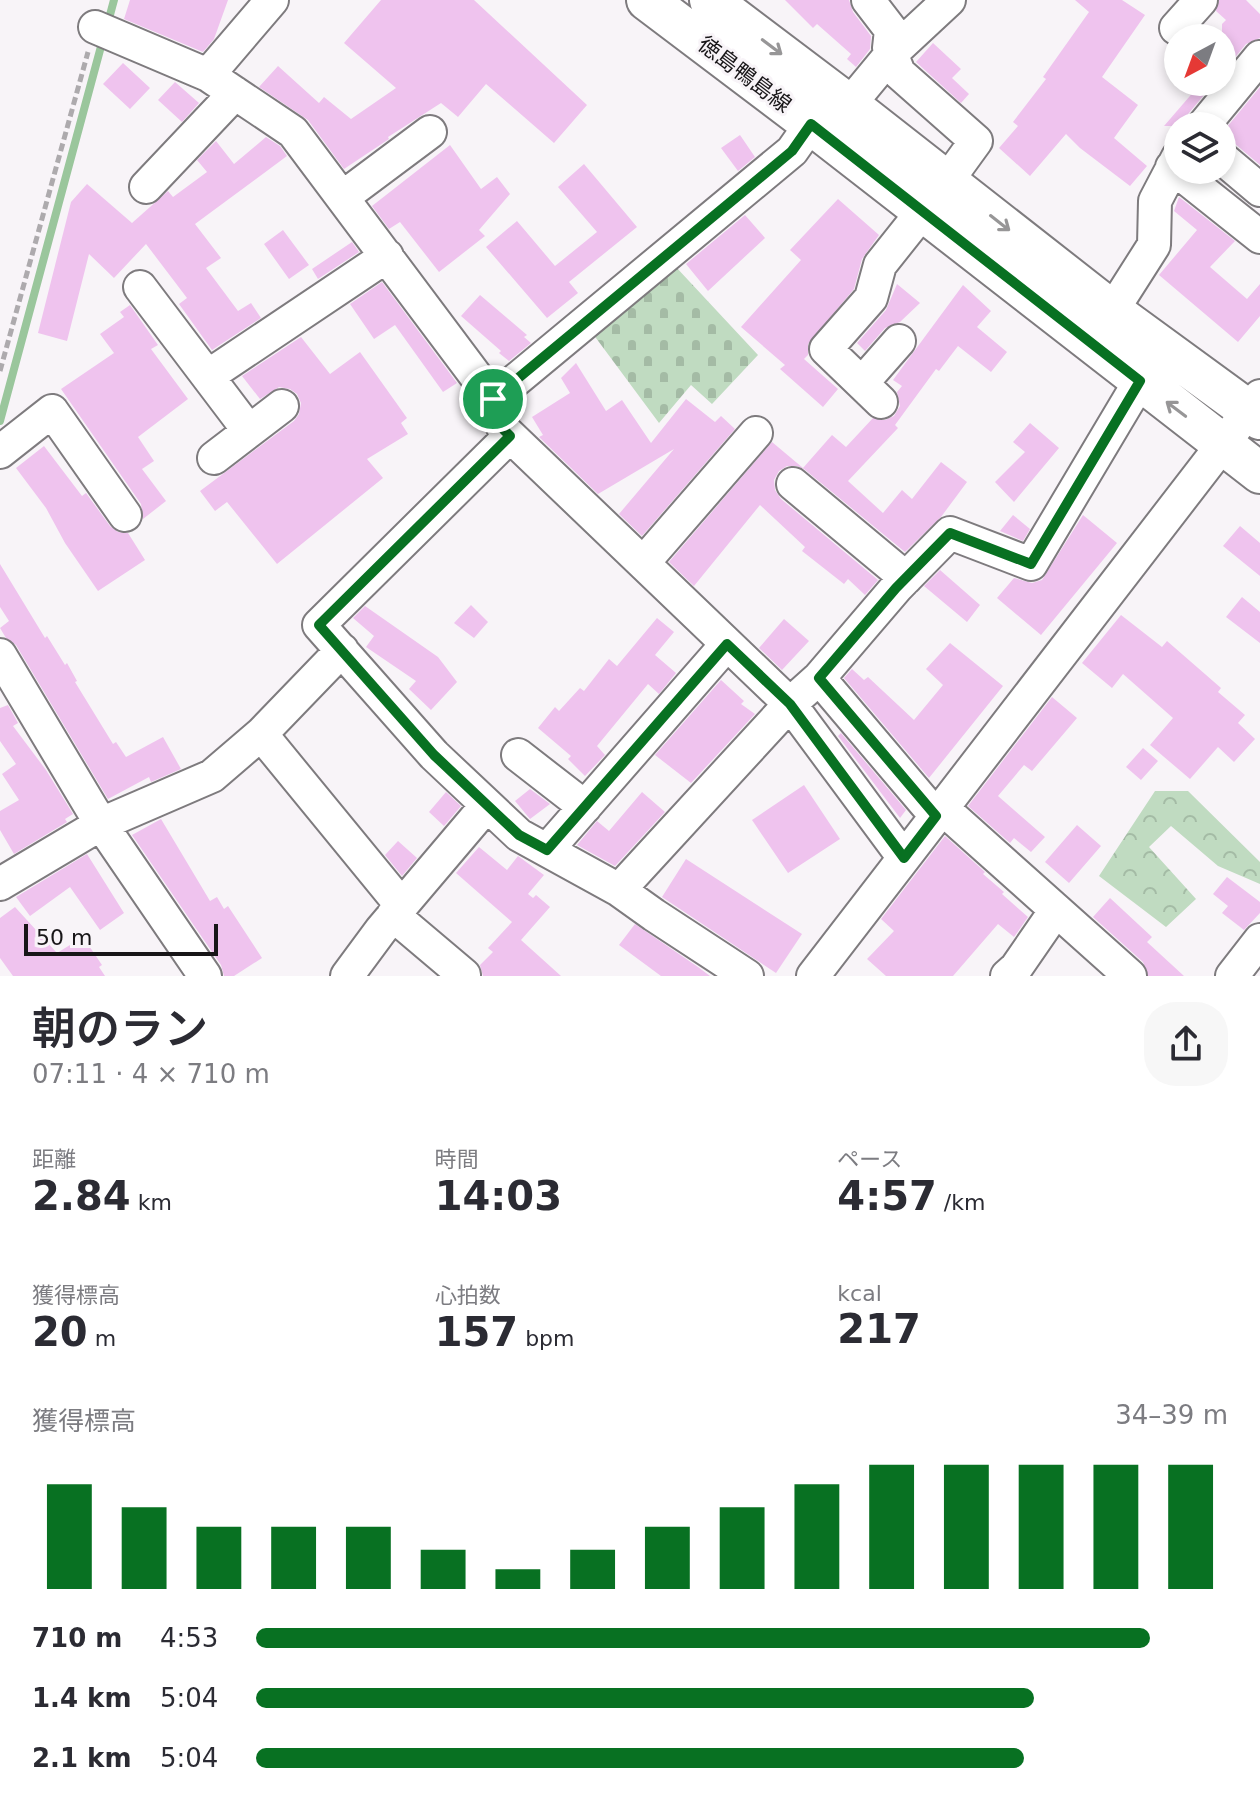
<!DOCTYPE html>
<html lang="ja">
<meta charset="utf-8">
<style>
body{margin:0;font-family:"DejaVu Sans","Noto Sans JP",sans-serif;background:#f7f7f7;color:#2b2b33;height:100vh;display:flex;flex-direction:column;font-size:30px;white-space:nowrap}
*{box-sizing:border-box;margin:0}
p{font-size:26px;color:#7c7c81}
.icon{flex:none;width:44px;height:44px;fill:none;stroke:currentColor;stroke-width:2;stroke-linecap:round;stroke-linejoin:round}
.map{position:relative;height:976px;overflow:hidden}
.drawer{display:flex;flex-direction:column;background:#fff;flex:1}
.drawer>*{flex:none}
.needle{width:52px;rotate:221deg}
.tools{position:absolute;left:1164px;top:24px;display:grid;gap:16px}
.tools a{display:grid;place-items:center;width:72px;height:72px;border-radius:50%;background:#fff;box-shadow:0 4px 12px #0003;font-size:40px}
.scale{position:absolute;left:24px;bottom:20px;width:194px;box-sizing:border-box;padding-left:8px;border:4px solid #181618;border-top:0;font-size:22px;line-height:28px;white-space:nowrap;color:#181618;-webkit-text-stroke:6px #f8f4f8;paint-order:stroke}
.pin{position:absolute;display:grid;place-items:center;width:68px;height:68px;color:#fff;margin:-34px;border:4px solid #fff;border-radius:50%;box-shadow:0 2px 8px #0007}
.round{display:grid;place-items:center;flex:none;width:84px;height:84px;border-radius:32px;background:#f7f7f7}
.overview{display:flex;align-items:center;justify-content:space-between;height:136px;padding:0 32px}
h1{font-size:44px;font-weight:600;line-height:60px}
.stats{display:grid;grid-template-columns:repeat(3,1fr);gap:12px;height:136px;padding:8px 32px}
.stats div{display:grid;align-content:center}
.stats b{font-size:40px;font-weight:600}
.stats small{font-size:22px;font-weight:400}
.stats p{font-size:22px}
.chart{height:224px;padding:16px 32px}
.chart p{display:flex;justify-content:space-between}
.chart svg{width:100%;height:144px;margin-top:8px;stroke:#087122;stroke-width:6}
ul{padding:0 32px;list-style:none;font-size:26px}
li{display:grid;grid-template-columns:128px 96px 1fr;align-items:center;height:60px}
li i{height:20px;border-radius:10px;background:#087122}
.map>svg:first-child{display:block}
.forest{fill:url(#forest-crowns)}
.cemetery{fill:url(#cemetery-stones)}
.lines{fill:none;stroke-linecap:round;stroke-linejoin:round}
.stream{stroke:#9ac69c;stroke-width:8}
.building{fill:#efc3ee}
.minor-casing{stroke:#7e7b7e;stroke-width:36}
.major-casing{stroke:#7e7b7e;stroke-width:44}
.path{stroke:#adaaad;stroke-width:5;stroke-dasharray:8 4;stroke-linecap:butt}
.minor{stroke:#fff;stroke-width:32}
.major{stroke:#fff;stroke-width:40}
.oneway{stroke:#979697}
.route-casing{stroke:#fff;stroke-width:16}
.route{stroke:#087122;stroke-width:10}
.labels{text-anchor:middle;stroke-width:6;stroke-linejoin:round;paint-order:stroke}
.street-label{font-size:22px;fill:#181618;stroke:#f8f4f8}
</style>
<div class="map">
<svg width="1260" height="976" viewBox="0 0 1260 976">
<defs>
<pattern id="forest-crowns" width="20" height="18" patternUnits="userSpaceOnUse" patternTransform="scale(2)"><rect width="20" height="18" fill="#c0dbc1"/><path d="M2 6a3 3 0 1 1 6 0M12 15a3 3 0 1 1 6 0" fill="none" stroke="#a4bba5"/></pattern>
<pattern id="cemetery-stones" width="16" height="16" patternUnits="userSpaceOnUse" patternTransform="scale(2)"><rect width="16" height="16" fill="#c0dbc1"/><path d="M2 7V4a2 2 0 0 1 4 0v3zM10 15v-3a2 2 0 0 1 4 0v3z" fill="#a4bba5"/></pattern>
</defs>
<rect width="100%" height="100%" fill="#f8f4f8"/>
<path class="forest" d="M 1155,791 L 1188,791 L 1260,862 L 1260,884 L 1218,866 L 1171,826 L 1149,847 L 1196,899 L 1166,927 L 1099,876 Z"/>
<path class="cemetery" d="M 675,266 L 758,355 L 712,404 L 691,385 L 659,423 L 593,334 Z"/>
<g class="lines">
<path class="stream" d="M 107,26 L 114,0
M 0,421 L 103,39"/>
</g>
<path class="building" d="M 130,0 L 228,0 L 214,39 L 203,52 L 124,19 Z
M 381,0 L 474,0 L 587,105 L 554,143 L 486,84 L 458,117 L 441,103 L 388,137 L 389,139 L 344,169 L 308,120 L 259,87 L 278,66 L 319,103 L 324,97 L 351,119 L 396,88 L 344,43 Z
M 785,0 L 849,0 L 853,12 L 871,36 L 870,49 L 856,67 L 847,59 L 851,54 L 817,24 L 813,28 Z
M 1075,0 L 1122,0 L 1145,15 L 1102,77 L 1138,105 L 1114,138 L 1147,166 L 1130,186 L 1080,148 L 1066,134 L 1030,176 L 999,148 L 1018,126 L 1013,122 L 1046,79 L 1043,77 L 1089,12 Z
M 1219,0 L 1246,0 L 1260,14 L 1260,38 L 1246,44 L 1222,73 L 1222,24 L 1226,20 L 1216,11 Z
M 933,43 L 961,69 L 952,78 L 969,94 L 961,103 L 916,62 Z
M 123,63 L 150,88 L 130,109 L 103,84 Z
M 175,82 L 199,103 L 182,122 L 158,100 Z
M 1202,82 L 1215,82 L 1188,114 L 1184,126 L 1164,126 Z
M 1260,87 L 1260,165 L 1234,143 L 1222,139 L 1222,133 Z
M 740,135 L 755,157 L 738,171 L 721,148 Z
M 266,137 L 280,146 L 287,156 L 195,224 L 221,258 L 206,268 L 238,311 L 251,303 L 261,318 L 212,350 L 179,304 L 187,298 L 146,244 L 114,278 L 89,254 L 67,341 L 38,333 L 71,202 L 87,184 L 132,223 L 168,191 L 173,197 L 207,172 L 197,160 L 216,141 L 234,164 Z
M 450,145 L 481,189 L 497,177 L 510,194 L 479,230 L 485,236 L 439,272 L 400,222 L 389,229 L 372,206 Z
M 584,164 L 637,227 L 569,282 L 578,293 L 547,318 L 486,247 L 517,221 L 555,266 L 597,232 L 558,187 Z
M 1179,197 L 1235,241 L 1210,267 L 1247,299 L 1260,284 L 1260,316 L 1238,342 L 1159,275 L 1197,230 L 1174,211 Z
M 838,199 L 879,235 L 862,259 L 854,289 L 808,344 L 808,355 L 804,359 L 838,389 L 823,407 L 780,369 L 785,365 L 741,327 L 801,260 L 790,250 Z
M 745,215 L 765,238 L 708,291 L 686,264 Z
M 283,230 L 309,265 L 289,279 L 264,244 Z
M 352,242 L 359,252 L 318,279 L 312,269 Z
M 382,282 L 457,383 L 443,392 L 395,325 L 374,339 L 350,304 Z
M 897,284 L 920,303 L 900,322 L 885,328 L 865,351 L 857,343 L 886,310 Z
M 963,285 L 991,311 L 977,327 L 1007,352 L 991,372 L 958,346 L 939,371 L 936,369 L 895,425 L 898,428 L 848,481 L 883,513 L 902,490 L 912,499 L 941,462 L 967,482 L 941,517 L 905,552 L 804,469 L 797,466 L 787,466 L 779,471 L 774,480 L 775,490 L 781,499 L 878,580 L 865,595 L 848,579 L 844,584 L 802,551 L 805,547 L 760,505 L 694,586 L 669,562 L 772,442 L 803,468 L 832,435 L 846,447 L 873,418 L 885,420 L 894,416 L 900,406 L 897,392 L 902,386 L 893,380 Z
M 480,295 L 527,335 L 524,337 L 531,343 L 509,361 L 499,353 L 501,351 L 461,316 Z
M 130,305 L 158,345 L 151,349 L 188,399 L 138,437 L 154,461 L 142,469 L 166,501 L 143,519 L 141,504 L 61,389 L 114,353 L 100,334 L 124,317 L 120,312 Z
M 301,337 L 330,374 L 360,352 L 407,418 L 401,423 L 408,434 L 367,459 L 383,478 L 277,564 L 227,502 L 215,511 L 200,491 L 294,421 L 299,414 L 301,403 L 297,394 L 290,389 L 279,387 L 260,399 L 242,376 Z
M 576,363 L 606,411 L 622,400 L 651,443 L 686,399 L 715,422 L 721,416 L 735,429 L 642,536 L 619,514 L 674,449 L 598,494 L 539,437 L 543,435 L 532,417 L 570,393 L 561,378 Z
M 1030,423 L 1059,448 L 1014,502 L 995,482 L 1025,452 L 1013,442 Z
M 44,446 L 82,496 L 86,493 L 110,526 L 118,532 L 128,533 L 145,560 L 98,591 L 65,543 L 46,508 L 16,468 Z
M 1013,515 L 1030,529 L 1023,541 L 1000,531 Z
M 1083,515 L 1117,543 L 1041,635 L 997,598 L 1014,578 L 1032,583 L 1042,580 Z
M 1240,526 L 1260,543 L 1260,576 L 1223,546 Z
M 0,564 L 45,638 L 47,636 L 65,665 L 67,663 L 77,681 L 75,682 L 113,744 L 116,742 L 126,757 L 163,737 L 181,769 L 151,782 L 149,777 L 108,799 L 16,645 L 6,638 L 0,628 L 9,621 L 0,607 Z
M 940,570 L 980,605 L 967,622 L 924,586 Z
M 1242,597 L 1260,612 L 1260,643 L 1226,617 Z
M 471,605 L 488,622 L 474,638 L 454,623 Z
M 365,606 L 438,657 L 457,682 L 431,710 L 409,689 L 416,681 L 366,647 L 374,636 L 353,618 Z
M 1121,615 L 1162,647 L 1167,641 L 1221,688 L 1218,692 L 1245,715 L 1238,723 L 1255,739 L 1234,762 L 1218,747 L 1190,779 L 1150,745 L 1173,718 L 1123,674 L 1112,688 L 1082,663 Z
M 657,618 L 674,632 L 655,655 L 676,673 L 659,694 L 648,684 L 597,746 L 605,755 L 585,776 L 568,759 L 571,756 L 538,728 L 555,707 L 559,711 L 580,688 L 584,691 L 609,659 L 617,666 Z
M 784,619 L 809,641 L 782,670 L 759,648 Z
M 950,643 L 1003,686 L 929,778 L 844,678 L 852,669 L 864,680 L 868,677 L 914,720 L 943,685 L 926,669 Z
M 721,680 L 744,701 L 741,704 L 755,714 L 691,783 L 655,755 Z
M 1052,697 L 1077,718 L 1032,771 L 1024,765 L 998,796 L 1045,837 L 1031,852 L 1014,838 L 1010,843 L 968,806 Z
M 8,705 L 18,723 L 13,726 L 46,770 L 73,814 L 65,819 L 67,822 L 14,854 L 0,830 L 0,811 L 19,800 L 2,774 L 16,764 L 0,741 L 0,708 Z
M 841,733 L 906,810 L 900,818 L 838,736 Z
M 1143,748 L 1158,761 L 1141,780 L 1126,767 Z
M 804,785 L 840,839 L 788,873 L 752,820 Z
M 530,789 L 550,804 L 530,819 L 515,801 Z
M 446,792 L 461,806 L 444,826 L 429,812 Z
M 642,792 L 665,812 L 615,866 L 577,845 L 597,821 L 609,831 Z
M 161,819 L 210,901 L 217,897 L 224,909 L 228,906 L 262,958 L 234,976 L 224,976 L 221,965 L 132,835 Z
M 1077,825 L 1101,846 L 1069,883 L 1045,862 Z
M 945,836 L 985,872 L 983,874 L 1004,892 L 1002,894 L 1028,917 L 1014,937 L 998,924 L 953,976 L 886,976 L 867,959 L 894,931 L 881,919 Z
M 398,841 L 417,858 L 402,876 L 385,855 Z
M 479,847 L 507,870 L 518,856 L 544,875 L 528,894 L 533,898 L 536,895 L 550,907 L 521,940 L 561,976 L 483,976 L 480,965 L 493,952 L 488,948 L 512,922 L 456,873 Z
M 87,854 L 124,913 L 100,930 L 70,887 L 30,916 L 16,897 Z
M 686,859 L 802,934 L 776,973 L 662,897 Z
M 1227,877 L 1260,902 L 1260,913 L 1244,930 L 1222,913 L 1228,906 L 1213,894 Z
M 1110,898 L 1152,937 L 1147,942 L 1184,976 L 1148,976 L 1143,962 L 1093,917 Z
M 15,907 L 57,953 L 83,937 L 102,965 L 99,967 L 105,976 L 13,976 L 0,958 L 0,918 Z
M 635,924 L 698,967 L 710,976 L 661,976 L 619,945 Z"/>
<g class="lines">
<defs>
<path id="minor" d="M 272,0 L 208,75 L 293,132 L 493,399 L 504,430 L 790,704 L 904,858
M 868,0 L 891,30 L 889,48 L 899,73 L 976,141 L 947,181
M 95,27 L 208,75
M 1176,28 L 1201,0
M 849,105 L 892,53 L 949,0
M 1203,126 L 1260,57
M 1222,158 L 1260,190
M 1172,167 L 1260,237
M 146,187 L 235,93
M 343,197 L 430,132
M 140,287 L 249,431
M 1112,311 L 1154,245 L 1155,201 L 1178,157
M 208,376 L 387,256
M 862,383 L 899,341
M 493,399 L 792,151 L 811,124
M 881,402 L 826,349 L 871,298 L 880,265 L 923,211
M 510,436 L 319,625 L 434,755 L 519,835 L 619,890 L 654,915 L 747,976
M 0,452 L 52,411 L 125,515
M 214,458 L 282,406
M 793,484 L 906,578
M 644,562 L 756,433
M 0,655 L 101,824 L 205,976
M 819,678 L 936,816
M 261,734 L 402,906
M 518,755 L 585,807
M 942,808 L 1130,976
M 547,850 L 727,644
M 0,884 L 101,824 L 212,776 L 261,734 L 342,650
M 619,890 L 790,704 L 819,678 L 896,588 L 950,533 L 1031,564 L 1140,381
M 393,915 L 464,975
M 347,976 L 381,930 L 487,805
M 813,976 L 1260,396
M 1007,976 L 1016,968 L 1056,910
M 1232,976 L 1260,940"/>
<path id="major" d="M 647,0 L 811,124 L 1260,473
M 710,0 L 849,105 L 1112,311 L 1260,419"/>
</defs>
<use href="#minor" class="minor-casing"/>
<use href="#major" class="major-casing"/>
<path class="path" d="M 0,371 L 88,52"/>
<use href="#minor" class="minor"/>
<use href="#major" class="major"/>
</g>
<defs><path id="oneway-shaft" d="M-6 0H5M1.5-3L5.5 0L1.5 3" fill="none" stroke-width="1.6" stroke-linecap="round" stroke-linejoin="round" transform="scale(2)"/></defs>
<g class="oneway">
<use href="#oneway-shaft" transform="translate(772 47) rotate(37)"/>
<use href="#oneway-shaft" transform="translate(1000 223) rotate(38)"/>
<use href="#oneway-shaft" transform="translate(1176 409) rotate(-143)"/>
</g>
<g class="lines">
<defs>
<path id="route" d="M 811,124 L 1140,381 L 1031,564 L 950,533 L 896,588 L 819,678 L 936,816 L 904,858 L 790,704 L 727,644 L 547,850 L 519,835 L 434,755 L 319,625 L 510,436 L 504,430 L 493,399 L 792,151 Z"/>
</defs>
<use href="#route" class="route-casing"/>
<use href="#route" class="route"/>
</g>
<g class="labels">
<g class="street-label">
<text transform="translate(745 74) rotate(37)" y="8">徳島鴨島線</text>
</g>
</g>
</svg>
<div class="tools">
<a><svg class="needle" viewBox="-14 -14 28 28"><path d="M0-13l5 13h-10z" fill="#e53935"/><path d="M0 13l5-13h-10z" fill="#7c7c81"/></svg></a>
<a><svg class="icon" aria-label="layers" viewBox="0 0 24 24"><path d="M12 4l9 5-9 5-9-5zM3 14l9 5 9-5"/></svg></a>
</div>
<div class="scale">50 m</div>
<div class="pin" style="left:493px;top:399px;background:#1e9e55"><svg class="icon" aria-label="arrive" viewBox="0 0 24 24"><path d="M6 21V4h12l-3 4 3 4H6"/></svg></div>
</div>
<section class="drawer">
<div class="overview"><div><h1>朝のラン</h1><p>07:11 · 4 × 710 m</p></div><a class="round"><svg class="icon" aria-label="share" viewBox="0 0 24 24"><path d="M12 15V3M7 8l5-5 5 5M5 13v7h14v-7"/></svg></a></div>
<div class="stats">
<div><p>距離</p><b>2.84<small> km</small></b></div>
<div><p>時間</p><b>14:03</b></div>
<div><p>ペース</p><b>4:57<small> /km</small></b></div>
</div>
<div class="stats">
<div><p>獲得標高</p><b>20<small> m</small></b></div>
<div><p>心拍数</p><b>157<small> bpm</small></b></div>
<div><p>kcal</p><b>217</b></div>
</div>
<div class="chart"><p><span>獲得標高</span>34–39 m</p>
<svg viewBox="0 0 160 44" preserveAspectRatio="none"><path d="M5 44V12M15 44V19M25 44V25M35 44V25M45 44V25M55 44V32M65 44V38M75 44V32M85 44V25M95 44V19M105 44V12M115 44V6M125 44V6M135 44V6M145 44V6M155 44V6"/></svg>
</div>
<ul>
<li><b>710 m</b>4:53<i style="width:92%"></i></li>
<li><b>1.4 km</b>5:04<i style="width:80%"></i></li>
<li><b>2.1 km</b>5:04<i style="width:79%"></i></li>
</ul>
</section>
